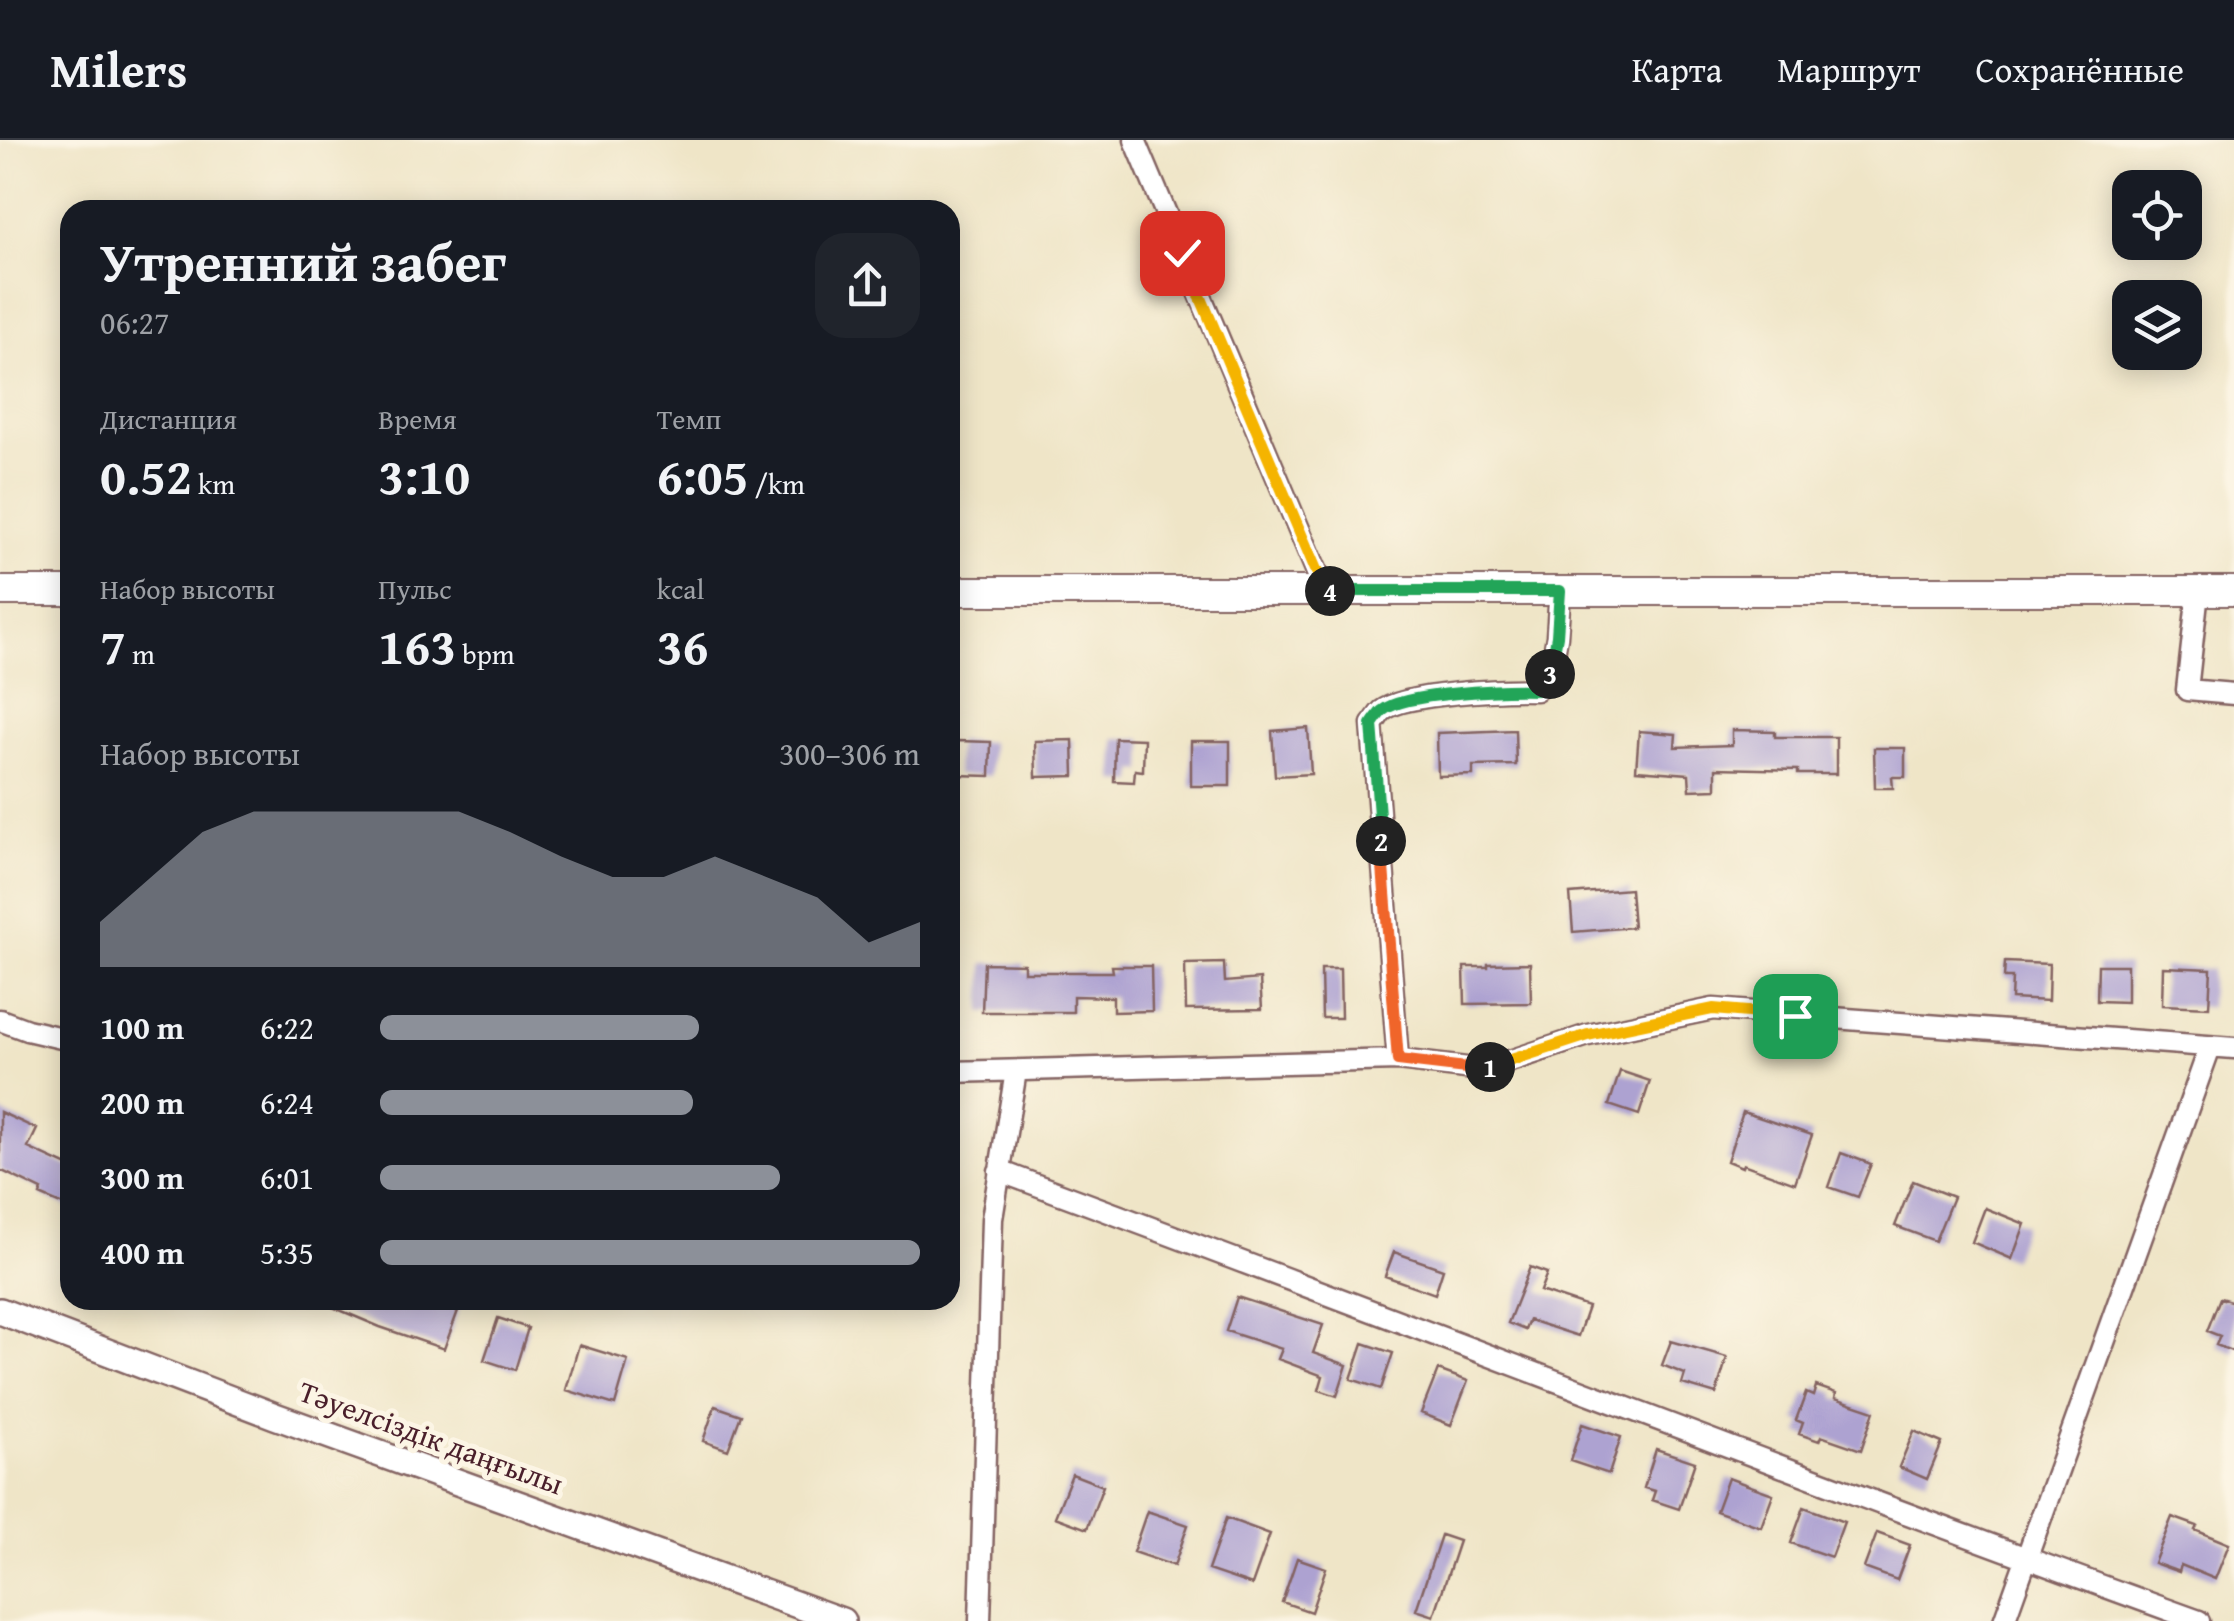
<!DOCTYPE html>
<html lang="ru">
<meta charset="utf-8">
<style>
body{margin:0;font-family:"Gentium Book Plus",serif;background:#20242c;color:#f1f3f6;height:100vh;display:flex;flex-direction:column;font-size:38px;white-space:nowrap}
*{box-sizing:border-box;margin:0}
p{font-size:32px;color:#9ea1a6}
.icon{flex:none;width:55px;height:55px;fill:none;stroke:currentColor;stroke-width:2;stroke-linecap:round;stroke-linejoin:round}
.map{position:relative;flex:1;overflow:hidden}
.panel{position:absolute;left:60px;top:60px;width:900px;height:1110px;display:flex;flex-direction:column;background:#171b24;border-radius:30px;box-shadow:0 5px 25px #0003}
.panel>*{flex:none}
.controls{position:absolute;left:2112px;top:30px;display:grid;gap:20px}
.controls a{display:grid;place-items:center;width:90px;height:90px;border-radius:20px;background:#171b24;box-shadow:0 5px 25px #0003;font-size:50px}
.pin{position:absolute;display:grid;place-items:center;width:85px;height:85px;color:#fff;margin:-42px;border-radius:20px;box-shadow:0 5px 15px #0006}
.km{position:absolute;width:50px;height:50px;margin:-25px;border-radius:50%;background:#222;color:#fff;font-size:28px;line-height:50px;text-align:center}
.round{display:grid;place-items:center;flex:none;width:105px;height:105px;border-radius:30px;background:#20242c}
.summary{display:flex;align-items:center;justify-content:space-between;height:170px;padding:0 40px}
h1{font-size:55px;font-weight:600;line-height:75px}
.figures{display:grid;grid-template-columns:repeat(3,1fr);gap:15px;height:170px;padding:10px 40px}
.figures div{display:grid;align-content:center}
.figures b{font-size:50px;font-weight:600}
.figures small{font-size:28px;font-weight:400}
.figures p{font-size:28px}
.chart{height:280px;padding:20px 40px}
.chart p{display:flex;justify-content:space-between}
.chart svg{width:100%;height:180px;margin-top:10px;fill:#8c9099;opacity:.7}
ul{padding:0 40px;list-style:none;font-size:32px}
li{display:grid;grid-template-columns:160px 120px 1fr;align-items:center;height:75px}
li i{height:25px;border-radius:12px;background:#8c9099}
header{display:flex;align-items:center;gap:60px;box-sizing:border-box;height:140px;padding:0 50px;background:#171b24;border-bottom:2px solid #363941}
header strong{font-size:48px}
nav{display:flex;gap:55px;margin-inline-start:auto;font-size:35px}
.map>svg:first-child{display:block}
.building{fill:#ada2d1}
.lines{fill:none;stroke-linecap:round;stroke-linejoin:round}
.minor-casing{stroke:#846462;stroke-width:25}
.tertiary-casing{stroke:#846462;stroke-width:30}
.secondary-casing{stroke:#846462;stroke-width:32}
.minor{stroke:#fff;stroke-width:20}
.tertiary{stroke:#fff;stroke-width:25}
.secondary{stroke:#fff;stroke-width:28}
.split-1-casing{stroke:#fff;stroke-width:20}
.split-2-casing{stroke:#fff;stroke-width:20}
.split-3-casing{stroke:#fff;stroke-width:20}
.split-4-casing{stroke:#fff;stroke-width:20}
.split-5-casing{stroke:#fff;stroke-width:20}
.split-1{stroke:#f5b400;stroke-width:12}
.split-2{stroke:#f0652b;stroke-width:12}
.split-3{stroke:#22a559;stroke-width:12}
.split-4{stroke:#22a559;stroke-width:12}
.split-5{stroke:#f5b400;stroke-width:12}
.labels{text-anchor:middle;stroke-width:10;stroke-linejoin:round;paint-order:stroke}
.street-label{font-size:30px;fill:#4a1f2b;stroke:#fcf5e5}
</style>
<header>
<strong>Milers</strong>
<nav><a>Карта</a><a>Маршрут</a><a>Сохранённые</a></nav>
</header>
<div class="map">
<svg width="2234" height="1481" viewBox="0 0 2234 1481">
<rect width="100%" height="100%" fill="#fcf5e5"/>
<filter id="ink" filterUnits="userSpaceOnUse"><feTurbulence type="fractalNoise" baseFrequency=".01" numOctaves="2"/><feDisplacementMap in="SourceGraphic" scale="20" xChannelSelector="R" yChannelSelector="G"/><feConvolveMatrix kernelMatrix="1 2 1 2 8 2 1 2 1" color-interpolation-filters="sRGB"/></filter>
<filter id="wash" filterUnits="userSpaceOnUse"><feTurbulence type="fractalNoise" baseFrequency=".0048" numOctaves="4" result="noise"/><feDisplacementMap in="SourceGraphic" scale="40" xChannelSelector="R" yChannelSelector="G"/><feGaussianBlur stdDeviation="2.25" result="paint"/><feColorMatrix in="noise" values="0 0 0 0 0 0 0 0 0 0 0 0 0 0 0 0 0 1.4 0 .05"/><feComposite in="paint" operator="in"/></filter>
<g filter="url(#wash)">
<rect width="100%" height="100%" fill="#efe5c7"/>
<g id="blocks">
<path class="building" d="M 1308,588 L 1311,634 L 1275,636 L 1272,591 Z
M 1515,590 L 1516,625 L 1473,626 L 1473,635 L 1438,636 L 1437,593 Z
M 1732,590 L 1775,591 L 1775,597 L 1836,597 L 1836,634 L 1798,634 L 1798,630 L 1716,628 L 1716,649 L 1690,650 L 1689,634 L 1636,630 L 1639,591 L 1676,594 L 1675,607 L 1732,605 Z
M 1115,598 L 1144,599 L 1143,631 L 1135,630 L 1134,642 L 1114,641 Z
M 1073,600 L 1074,636 L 1036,637 L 1035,601 Z
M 957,601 L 991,602 L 990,636 L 956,635 Z
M 1191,601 L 1230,601 L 1230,646 L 1191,646 Z
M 1874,608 L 1905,608 L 1905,637 L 1892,637 L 1893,648 L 1875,648 Z
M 1630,749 L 1633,787 L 1573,792 L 1570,754 Z
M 2005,822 L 2049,824 L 2048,861 L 2011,859 L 2012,838 L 2004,838 Z
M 984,823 L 1024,824 L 1024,832 L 1113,832 L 1112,826 L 1151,826 L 1152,871 L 1113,872 L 1113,857 L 1073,856 L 1073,872 L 982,872 Z
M 1224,823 L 1225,842 L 1260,839 L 1262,869 L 1186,870 L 1185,824 Z
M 1530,823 L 1531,863 L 1465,864 L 1464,827 L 1488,827 L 1488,824 Z
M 2098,825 L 2127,825 L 2127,862 L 2097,861 Z
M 2163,827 L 2211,829 L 2209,867 L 2162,865 Z
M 1321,829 L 1340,829 L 1341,878 L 1322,878 Z
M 1620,931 L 1650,941 L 1639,975 L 1609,965 Z
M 0,972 L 37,989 L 28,1008 L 70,1027 L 70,1068 L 40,1055 L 42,1050 L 0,1030 Z
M 1743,972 L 1812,995 L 1795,1043 L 1743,1024 L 1742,1027 L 1727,1021 Z
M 1841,1013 L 1871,1024 L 1858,1057 L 1829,1047 Z
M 1913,1041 L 1953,1057 L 1935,1101 L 1895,1086 Z
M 1985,1068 L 2025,1084 L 2012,1119 L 1972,1102 Z
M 1394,1112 L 1443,1129 L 1435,1154 L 1385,1136 Z
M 1530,1127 L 1547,1133 L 1540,1151 L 1588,1167 L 1578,1196 L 1529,1180 L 1525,1190 L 1508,1183 Z
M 1237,1157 L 1323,1185 L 1313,1213 L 1347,1225 L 1337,1256 L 1319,1250 L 1323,1236 L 1278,1219 L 1282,1209 L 1226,1191 Z
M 2220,1158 L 2234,1162 L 2234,1212 L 2216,1205 L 2220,1196 L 2207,1191 Z
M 316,1160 L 462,1160 L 444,1209 L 380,1187 Z
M 498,1178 L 528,1188 L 515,1230 L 484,1220 Z
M 1671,1201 L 1727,1217 L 1716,1254 L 1682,1244 L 1685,1234 L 1662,1225 Z
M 1363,1203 L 1393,1213 L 1381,1249 L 1351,1239 Z
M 579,1205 L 628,1220 L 615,1265 L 566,1250 Z
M 1438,1230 L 1468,1241 L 1451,1285 L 1421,1273 Z
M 1816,1246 L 1836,1253 L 1835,1258 L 1874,1271 L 1861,1310 L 1821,1296 L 1819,1301 L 1799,1294 L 1803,1283 L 1796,1280 L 1806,1253 L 1813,1256 Z
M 715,1266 L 741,1275 L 728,1310 L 703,1301 Z
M 1582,1284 L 1621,1297 L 1609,1334 L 1570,1321 Z
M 1914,1291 L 1942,1303 L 1927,1339 L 1899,1327 Z
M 1656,1309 L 1695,1322 L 1679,1369 L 1652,1360 L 1655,1351 L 1644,1348 Z
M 1072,1334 L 1103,1346 L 1087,1389 L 1055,1377 Z
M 1728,1338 L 1773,1354 L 1761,1387 L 1716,1371 Z
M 1804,1367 L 1844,1382 L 1831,1417 L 1791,1403 Z
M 1147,1371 L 1188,1385 L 1174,1426 L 1133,1412 Z
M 2172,1377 L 2197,1386 L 2195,1390 L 2229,1404 L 2215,1439 L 2181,1425 L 2179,1432 L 2154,1423 Z
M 1226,1378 L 1270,1394 L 1252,1445 L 1208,1430 Z
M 1877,1393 L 1910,1405 L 1897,1440 L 1864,1428 Z
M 1441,1395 L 1459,1401 L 1434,1476 L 1416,1470 Z
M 1297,1418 L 1326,1428 L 1311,1472 L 1282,1462 Z"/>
</g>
</g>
<g filter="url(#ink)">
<use href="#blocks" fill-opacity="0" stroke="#846462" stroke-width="2.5"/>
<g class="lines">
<defs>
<path id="minor" d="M 1135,0 L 1325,451
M 2198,451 L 2187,550 L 2234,554
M 0,880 L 27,890 L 70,900
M 1398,920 L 1372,584 C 1376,580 1378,575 1382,571 C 1404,553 1505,549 1536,550 L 1550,538 L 1557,496 L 1560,451
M 950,932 L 1398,920 L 1483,930 L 1588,895 L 1713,869 L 2234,908
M 999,1031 C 1400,1179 1797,1336 2199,1481
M 980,1481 L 992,1079 L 1016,931
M 2004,1481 L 2210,907"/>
<path id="tertiary" d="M 0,1171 L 275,1276 L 842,1481"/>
<path id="secondary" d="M 0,451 L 70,451
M 950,451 L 2234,451"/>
</defs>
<use href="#minor" class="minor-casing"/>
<use href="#tertiary" class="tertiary-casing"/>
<use href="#secondary" class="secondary-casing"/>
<use href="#minor" class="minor"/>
<use href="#tertiary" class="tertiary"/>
<use href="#secondary" class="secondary"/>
</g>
</g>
<g class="lines" filter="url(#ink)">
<defs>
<path id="split-1" d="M 1490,927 L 1588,895 L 1713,869 L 1795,876"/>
<path id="split-2" d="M 1381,701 L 1398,920 L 1483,930 L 1490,927"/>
<path id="split-3" d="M 1381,701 L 1372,584 C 1375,580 1378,575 1382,571 C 1403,553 1505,549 1536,550 L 1550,538 L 1550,534"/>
<path id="split-4" d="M 1330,451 L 1560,451 L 1557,496 L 1550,534"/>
<path id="split-5" d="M 1182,113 L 1325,451 L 1330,451"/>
</defs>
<use href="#split-1" class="split-1-casing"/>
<use href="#split-2" class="split-2-casing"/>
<use href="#split-3" class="split-3-casing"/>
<use href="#split-4" class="split-4-casing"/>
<use href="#split-5" class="split-5-casing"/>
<use href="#split-1" class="split-1"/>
<use href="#split-2" class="split-2"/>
<use href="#split-3" class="split-3"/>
<use href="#split-4" class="split-4"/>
<use href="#split-5" class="split-5"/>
</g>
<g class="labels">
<g class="street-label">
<text transform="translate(431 1298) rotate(20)" y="10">Тәуелсіздік даңғылы</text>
</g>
</g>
</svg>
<div class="controls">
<a><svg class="icon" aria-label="locate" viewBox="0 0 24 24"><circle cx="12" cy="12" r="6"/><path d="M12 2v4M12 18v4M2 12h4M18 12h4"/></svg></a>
<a><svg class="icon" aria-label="layers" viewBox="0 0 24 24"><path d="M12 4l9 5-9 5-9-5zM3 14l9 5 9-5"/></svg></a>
</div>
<div class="pin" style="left:1795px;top:876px;background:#1e9e55"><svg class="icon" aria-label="arrive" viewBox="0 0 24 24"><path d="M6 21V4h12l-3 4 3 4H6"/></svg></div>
<div class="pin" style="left:1182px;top:113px;background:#d93025"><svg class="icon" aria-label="check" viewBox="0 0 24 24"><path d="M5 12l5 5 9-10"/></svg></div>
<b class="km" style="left:1490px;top:927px">1</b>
<b class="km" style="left:1381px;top:701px">2</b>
<b class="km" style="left:1550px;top:534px">3</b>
<b class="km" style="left:1330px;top:451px">4</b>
<section class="panel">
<div class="summary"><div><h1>Утренний забег</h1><p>06:27</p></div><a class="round"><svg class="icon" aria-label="share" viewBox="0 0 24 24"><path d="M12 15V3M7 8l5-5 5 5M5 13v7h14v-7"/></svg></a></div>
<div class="figures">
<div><p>Дистанция</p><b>0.52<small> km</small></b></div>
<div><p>Время</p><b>3:10</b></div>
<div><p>Темп</p><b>6:05<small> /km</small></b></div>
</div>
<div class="figures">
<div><p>Набор высоты</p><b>7<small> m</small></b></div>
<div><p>Пульс</p><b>163<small> bpm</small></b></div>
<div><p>kcal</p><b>36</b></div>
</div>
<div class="chart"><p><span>Набор высоты</span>300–306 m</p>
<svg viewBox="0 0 160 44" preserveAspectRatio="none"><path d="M0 44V33L10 22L20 11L30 6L40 6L50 6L60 6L70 6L80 11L90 17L100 22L110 22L120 17L130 22L140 27L150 38L160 33V44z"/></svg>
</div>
<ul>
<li><b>100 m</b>6:22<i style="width:59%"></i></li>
<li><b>200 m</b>6:24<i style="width:58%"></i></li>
<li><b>300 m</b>6:01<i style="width:74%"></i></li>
<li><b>400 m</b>5:35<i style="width:100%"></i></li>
</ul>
</section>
</div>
